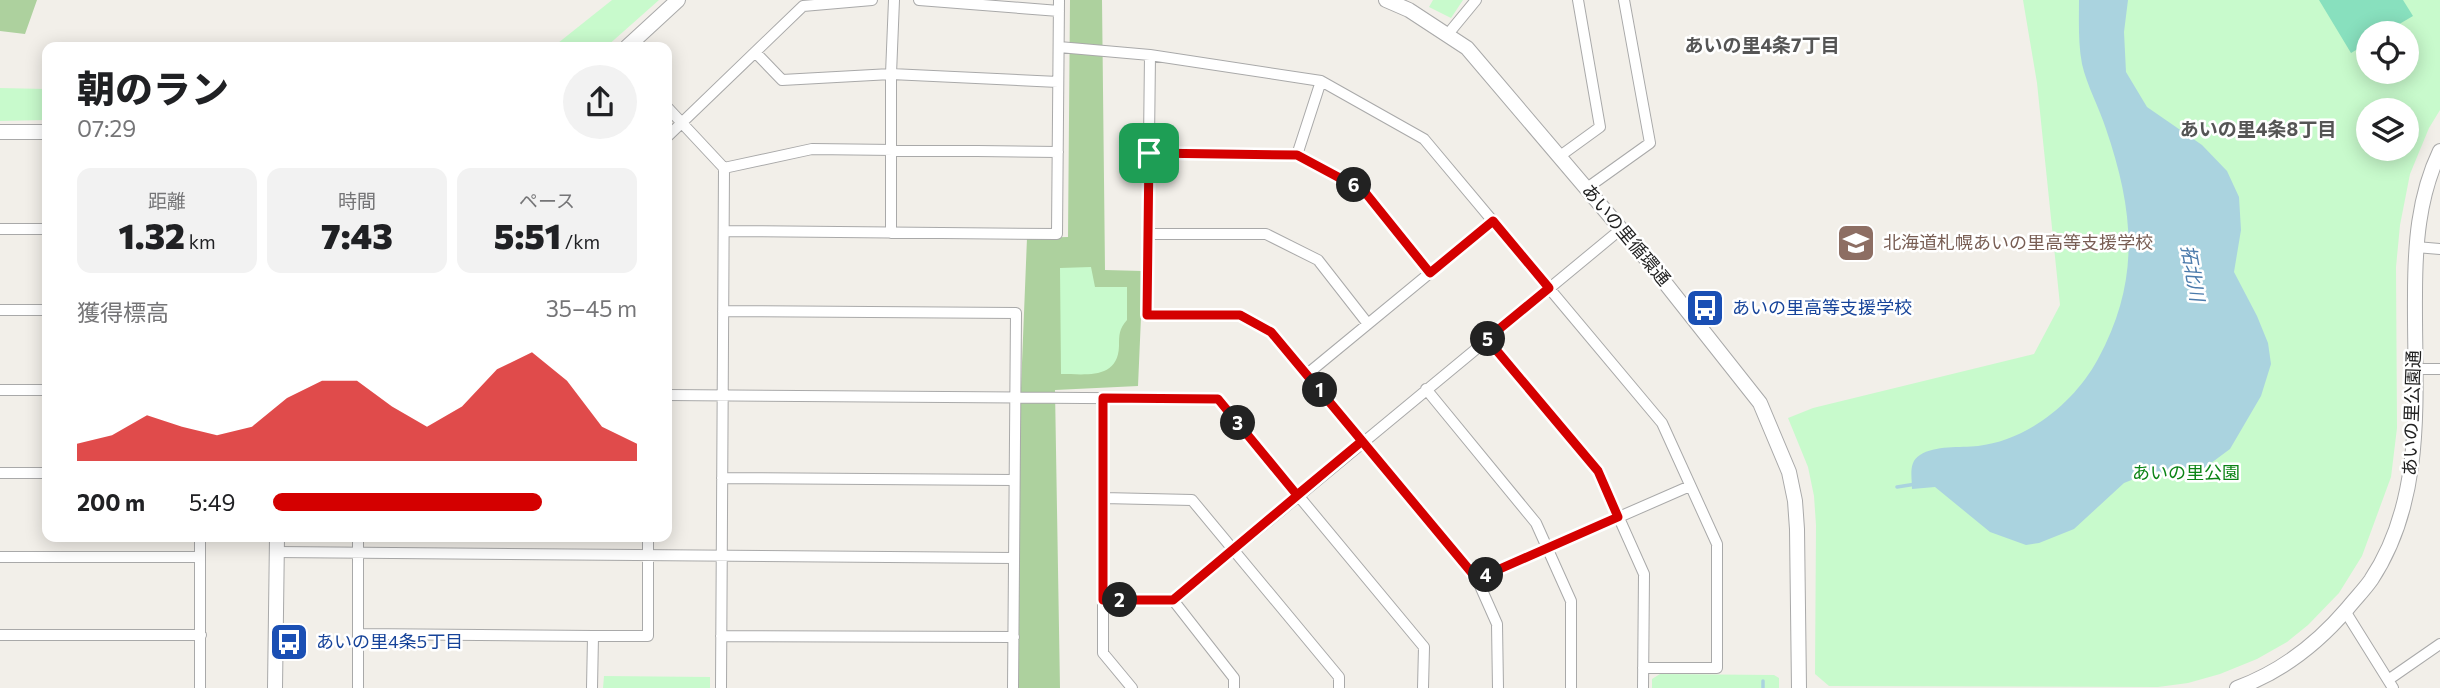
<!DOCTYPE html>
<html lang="ja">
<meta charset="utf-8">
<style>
body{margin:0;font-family:Commissioner,"Noto Sans JP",sans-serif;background:#f2f2f2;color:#202124;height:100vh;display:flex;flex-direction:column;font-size:26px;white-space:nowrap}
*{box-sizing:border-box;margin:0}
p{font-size:23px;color:#757577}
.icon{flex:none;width:38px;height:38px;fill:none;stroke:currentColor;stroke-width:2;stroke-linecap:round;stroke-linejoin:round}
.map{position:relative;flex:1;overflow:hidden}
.side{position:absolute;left:42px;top:42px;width:630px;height:500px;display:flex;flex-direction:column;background:#fff;border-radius:14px;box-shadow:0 4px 18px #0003}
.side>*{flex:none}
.tools{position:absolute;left:2356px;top:21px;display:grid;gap:14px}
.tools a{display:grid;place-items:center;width:63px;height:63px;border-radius:50%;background:#fff;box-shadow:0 4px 18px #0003;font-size:35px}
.pin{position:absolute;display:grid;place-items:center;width:60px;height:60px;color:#fff;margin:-30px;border-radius:14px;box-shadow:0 4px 10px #0006}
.km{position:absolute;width:35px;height:35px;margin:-18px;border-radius:50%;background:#222;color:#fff;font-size:19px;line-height:35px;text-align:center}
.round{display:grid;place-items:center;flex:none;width:74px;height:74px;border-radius:37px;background:#f2f2f2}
.overview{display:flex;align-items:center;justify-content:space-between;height:119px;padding:0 35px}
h1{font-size:38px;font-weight:800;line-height:52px}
.metrics{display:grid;grid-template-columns:repeat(3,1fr);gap:10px;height:119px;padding:7px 35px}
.metrics div{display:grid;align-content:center;border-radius:14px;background:#f2f2f2;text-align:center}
.metrics b{font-size:35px;font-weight:800}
.metrics small{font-size:19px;font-weight:400}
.metrics p{font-size:19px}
.chart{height:196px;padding:14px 35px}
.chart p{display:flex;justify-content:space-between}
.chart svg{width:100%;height:126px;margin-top:7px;fill:#d40000;opacity:.7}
ul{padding:0 35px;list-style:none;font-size:23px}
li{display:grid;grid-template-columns:112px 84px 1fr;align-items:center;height:52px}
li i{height:18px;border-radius:9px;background:#d40000}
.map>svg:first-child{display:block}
.forest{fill:#add19e}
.park{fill:#c8facc;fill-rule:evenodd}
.pitch{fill:#88e0be}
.water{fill:#aad3df}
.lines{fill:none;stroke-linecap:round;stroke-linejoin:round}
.stream{stroke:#aad3df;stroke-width:3.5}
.minor-casing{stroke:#a9a9a9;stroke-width:12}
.tertiary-casing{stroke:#a9a9a9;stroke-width:16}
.minor{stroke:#fff;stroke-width:10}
.tertiary{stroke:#fff;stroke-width:14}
.route-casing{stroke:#fff;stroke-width:14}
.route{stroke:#d40000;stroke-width:9}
.labels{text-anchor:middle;stroke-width:5;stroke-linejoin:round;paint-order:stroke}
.street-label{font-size:18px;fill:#222;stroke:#fff}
.education-label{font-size:18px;fill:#785e54;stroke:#fff;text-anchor:start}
.transit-label{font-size:18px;fill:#164399;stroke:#fff;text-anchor:start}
.park-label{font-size:18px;fill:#0c8416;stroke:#fff}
.neighbourhood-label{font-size:19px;font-weight:bold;fill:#555;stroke:#fff}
.water-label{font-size:19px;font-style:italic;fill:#4a7aab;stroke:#fff}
</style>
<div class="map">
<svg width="2440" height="688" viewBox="0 0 2440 688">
<rect width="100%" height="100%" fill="#f2efe9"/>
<path class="forest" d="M 0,0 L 37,0 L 25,34 L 0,31 Z
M 1070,0 L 1102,0 L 1105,270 L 1143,271 L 1138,386 L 1055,390 L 1060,688 L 1009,688 L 1027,238 L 1068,237 Z"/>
<path class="park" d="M 612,0 L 659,0 L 606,47 L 553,47 Z
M 1433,0 L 1463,0 L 1451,18 L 1429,7 Z
M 2023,0 L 2440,0 L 2440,110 L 2429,128 L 2410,174 L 2400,225 L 2396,267 L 2397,428 L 2391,477 L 2362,556 L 2339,593 L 2308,625 L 2287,642 L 2257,659 L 2220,674 L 2188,683 L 2158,687 L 1829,686 L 1815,674 L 1816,525 L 1814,496 L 1808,467 L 1788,418 L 1813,408 L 2034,354 L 2060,305 L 2037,83 ZM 2368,33 L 2406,33 L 2406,72 L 2368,72 ZM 2368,110 L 2406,110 L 2406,149 L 2368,149 Z
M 0,88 L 47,89 L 47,120 L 0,121 Z
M 1091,267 L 1095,287 L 1127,287 L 1127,320 C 1119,329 1119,335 1119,346 C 1118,380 1085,374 1061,374 L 1060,268 Z
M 1660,674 L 1774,675 L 1779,678 L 1779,688 L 1652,688 L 1652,679 Z
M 604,676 L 710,677 L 710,688 L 603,688 Z"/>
<path class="pitch" d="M 2319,0 L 2403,0 L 2413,16 L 2384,33 L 2368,33 L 2368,43 L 2351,53 Z"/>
<path class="water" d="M 2079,0 L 2128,0 L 2124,32 L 2126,72 L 2147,107 L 2202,145 L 2227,171 L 2239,197 L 2241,230 L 2234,272 L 2257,316 L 2268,343 L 2271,364 L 2261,396 L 2230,449 L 2195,475 L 2183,472 L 2149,473 L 2124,483 L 2074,529 L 2039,543 L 2026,545 L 1990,532 L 1935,487 L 1912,489 C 1912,477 1908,462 1920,455 C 1935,445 1960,448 1978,446 C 2028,440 2074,403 2098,359 C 2141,280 2134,211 2106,129 C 2099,107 2087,86 2082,64 C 2078,43 2079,21 2079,0 Z"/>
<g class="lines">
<path class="stream" d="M 1897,487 L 1916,484
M 1763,688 L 1763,681"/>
<defs>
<path id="minor" d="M 919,0 L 1059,11
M 1448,34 L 1476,0
M 1059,47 L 1150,55 L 1321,81 L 1424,139 L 1662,423 L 1717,544 L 1717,668 L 1643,668
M 755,52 L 782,80 L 891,74 L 1058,82
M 1150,55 L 1147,315 L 1240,315 L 1271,332 L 1477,579 L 1497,624 L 1498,688
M 667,107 L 724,168 L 721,688
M 667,137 L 803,6 L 872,0
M 1149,153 L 1297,155 L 1364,191 L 1430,273
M 1297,155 L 1321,81
M 1560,156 L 1600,127 L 1578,0
M 724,168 L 812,149 L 1058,152
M 1587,188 L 1650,143 L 1624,0
M 0,229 L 47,229
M 724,231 L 1057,234 L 1059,0
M 891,233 L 891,74 L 894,0
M 1148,234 L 1266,234 L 1318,260 L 1368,324
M 2416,247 L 2440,249
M 0,310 L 47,310
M 723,311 L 1016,313 L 1013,688
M 1487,339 L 1598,471 L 1644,574 L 1643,688
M 2414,369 L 2440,369
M 1306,375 L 1493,221
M 1426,389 L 1536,523 L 1571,601 L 1571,688
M 0,390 L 47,390
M 667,395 L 1218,399 L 1424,647 L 1423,688
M 1103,398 L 1103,653 L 1132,688
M 0,473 L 47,473
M 722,478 L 1014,480
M 1103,498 L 1192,500 L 1339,677 L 1339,688
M 200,537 L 200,688
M 276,552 L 1014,558
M 0,557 L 200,557
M 1477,579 L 1690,486
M 1103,600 L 1173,600 L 1621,229
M 1173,600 L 1234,678 L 1234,688
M 2345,611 L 2393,688
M 358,634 L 593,636
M 0,635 L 201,635
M 721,636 L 1014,637
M 2388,680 L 2440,644
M 358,688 L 358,537
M 592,688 L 593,636 L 648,636 L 648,537"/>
<path id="tertiary" d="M 1386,0 L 1409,10 L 1467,48 L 1643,255 L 1760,403 L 1789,472 L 1795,501 L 1797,529 L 1799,688
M 627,47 L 678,0
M 0,132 L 47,132
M 275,688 L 277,537
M 2237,688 C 2281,672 2317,644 2347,609 C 2355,599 2364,590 2371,580 C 2427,496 2414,391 2415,296 C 2415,246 2418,197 2440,151"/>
</defs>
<use href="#minor" class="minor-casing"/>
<use href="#tertiary" class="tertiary-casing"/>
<use href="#minor" class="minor"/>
<use href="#tertiary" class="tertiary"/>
</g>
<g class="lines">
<defs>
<path id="route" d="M 1149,153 L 1147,315 L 1240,315 L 1271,332 L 1362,441 L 1173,600 L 1103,600 L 1103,398 L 1218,399 L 1297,495 L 1362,441 L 1477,579 L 1618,517 L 1598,471 L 1487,339 L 1549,288 L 1493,221 L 1430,273 L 1364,191 L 1297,155 L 1149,153"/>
</defs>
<use href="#route" class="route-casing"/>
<use href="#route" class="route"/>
</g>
<defs>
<symbol id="school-square" viewBox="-11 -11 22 22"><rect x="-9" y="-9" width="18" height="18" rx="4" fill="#8d6e63" stroke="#fff"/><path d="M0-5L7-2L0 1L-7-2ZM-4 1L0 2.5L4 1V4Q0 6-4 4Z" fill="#fff"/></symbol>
<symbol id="bus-square" viewBox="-11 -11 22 22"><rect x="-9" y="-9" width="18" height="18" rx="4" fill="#1a4fb4" stroke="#fff"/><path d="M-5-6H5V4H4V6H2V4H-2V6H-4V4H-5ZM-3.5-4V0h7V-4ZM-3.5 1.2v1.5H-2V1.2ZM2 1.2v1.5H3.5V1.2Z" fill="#fff"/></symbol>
</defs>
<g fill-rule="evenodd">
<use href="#school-square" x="1834" y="221" width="44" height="44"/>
<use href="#bus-square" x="1683" y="286" width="44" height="44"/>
<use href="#bus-square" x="267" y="620" width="44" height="44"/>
</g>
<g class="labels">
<g class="street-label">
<text transform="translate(1626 235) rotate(50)" y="6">あいの里循環通</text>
<text transform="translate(2412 413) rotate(-88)" y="6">あいの里公園通</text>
</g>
<g class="education-label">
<text x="1883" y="249">北海道札幌あいの里高等支援学校</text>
</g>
<g class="transit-label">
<text x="1732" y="314">あいの里高等支援学校</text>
<text x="316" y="648">あいの里4条5丁目</text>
</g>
<g class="park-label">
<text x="2186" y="479">あいの里公園</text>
</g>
<g class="neighbourhood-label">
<text x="1762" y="52">あいの里4条7丁目</text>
<text x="2258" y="136">あいの里4条8丁目</text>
</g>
<g class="water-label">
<text transform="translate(2193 273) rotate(80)" y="7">拓北川</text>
</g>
</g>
</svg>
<div class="tools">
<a><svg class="icon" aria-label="locate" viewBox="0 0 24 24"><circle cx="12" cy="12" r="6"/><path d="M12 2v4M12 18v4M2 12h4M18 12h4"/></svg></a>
<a><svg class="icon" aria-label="layers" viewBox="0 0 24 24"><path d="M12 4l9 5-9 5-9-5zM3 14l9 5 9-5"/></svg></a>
</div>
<div class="pin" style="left:1149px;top:153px;background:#1e9e55"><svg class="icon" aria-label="arrive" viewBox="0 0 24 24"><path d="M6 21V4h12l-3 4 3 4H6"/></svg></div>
<b class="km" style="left:1320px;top:390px">1</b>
<b class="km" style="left:1120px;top:600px">2</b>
<b class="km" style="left:1238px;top:423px">3</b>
<b class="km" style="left:1486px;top:575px">4</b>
<b class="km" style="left:1488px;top:339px">5</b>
<b class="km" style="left:1354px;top:185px">6</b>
<section class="side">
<div class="overview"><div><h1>朝のラン</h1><p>07:29</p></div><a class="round"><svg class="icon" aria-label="share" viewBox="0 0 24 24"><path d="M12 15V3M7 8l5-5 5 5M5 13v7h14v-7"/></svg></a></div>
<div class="metrics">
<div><p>距離</p><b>1.32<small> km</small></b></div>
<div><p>時間</p><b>7:43</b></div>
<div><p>ペース</p><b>5:51<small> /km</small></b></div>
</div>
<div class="chart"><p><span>獲得標高</span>35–45 m</p>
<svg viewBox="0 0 160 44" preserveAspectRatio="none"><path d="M0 44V38L10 35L20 28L30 32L40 35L50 32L60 22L70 16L80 16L90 25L100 32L110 25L120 12L130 6L140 16L150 32L160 38V44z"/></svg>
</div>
<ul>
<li><b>200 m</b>5:49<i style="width:74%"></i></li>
</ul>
</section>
</div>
